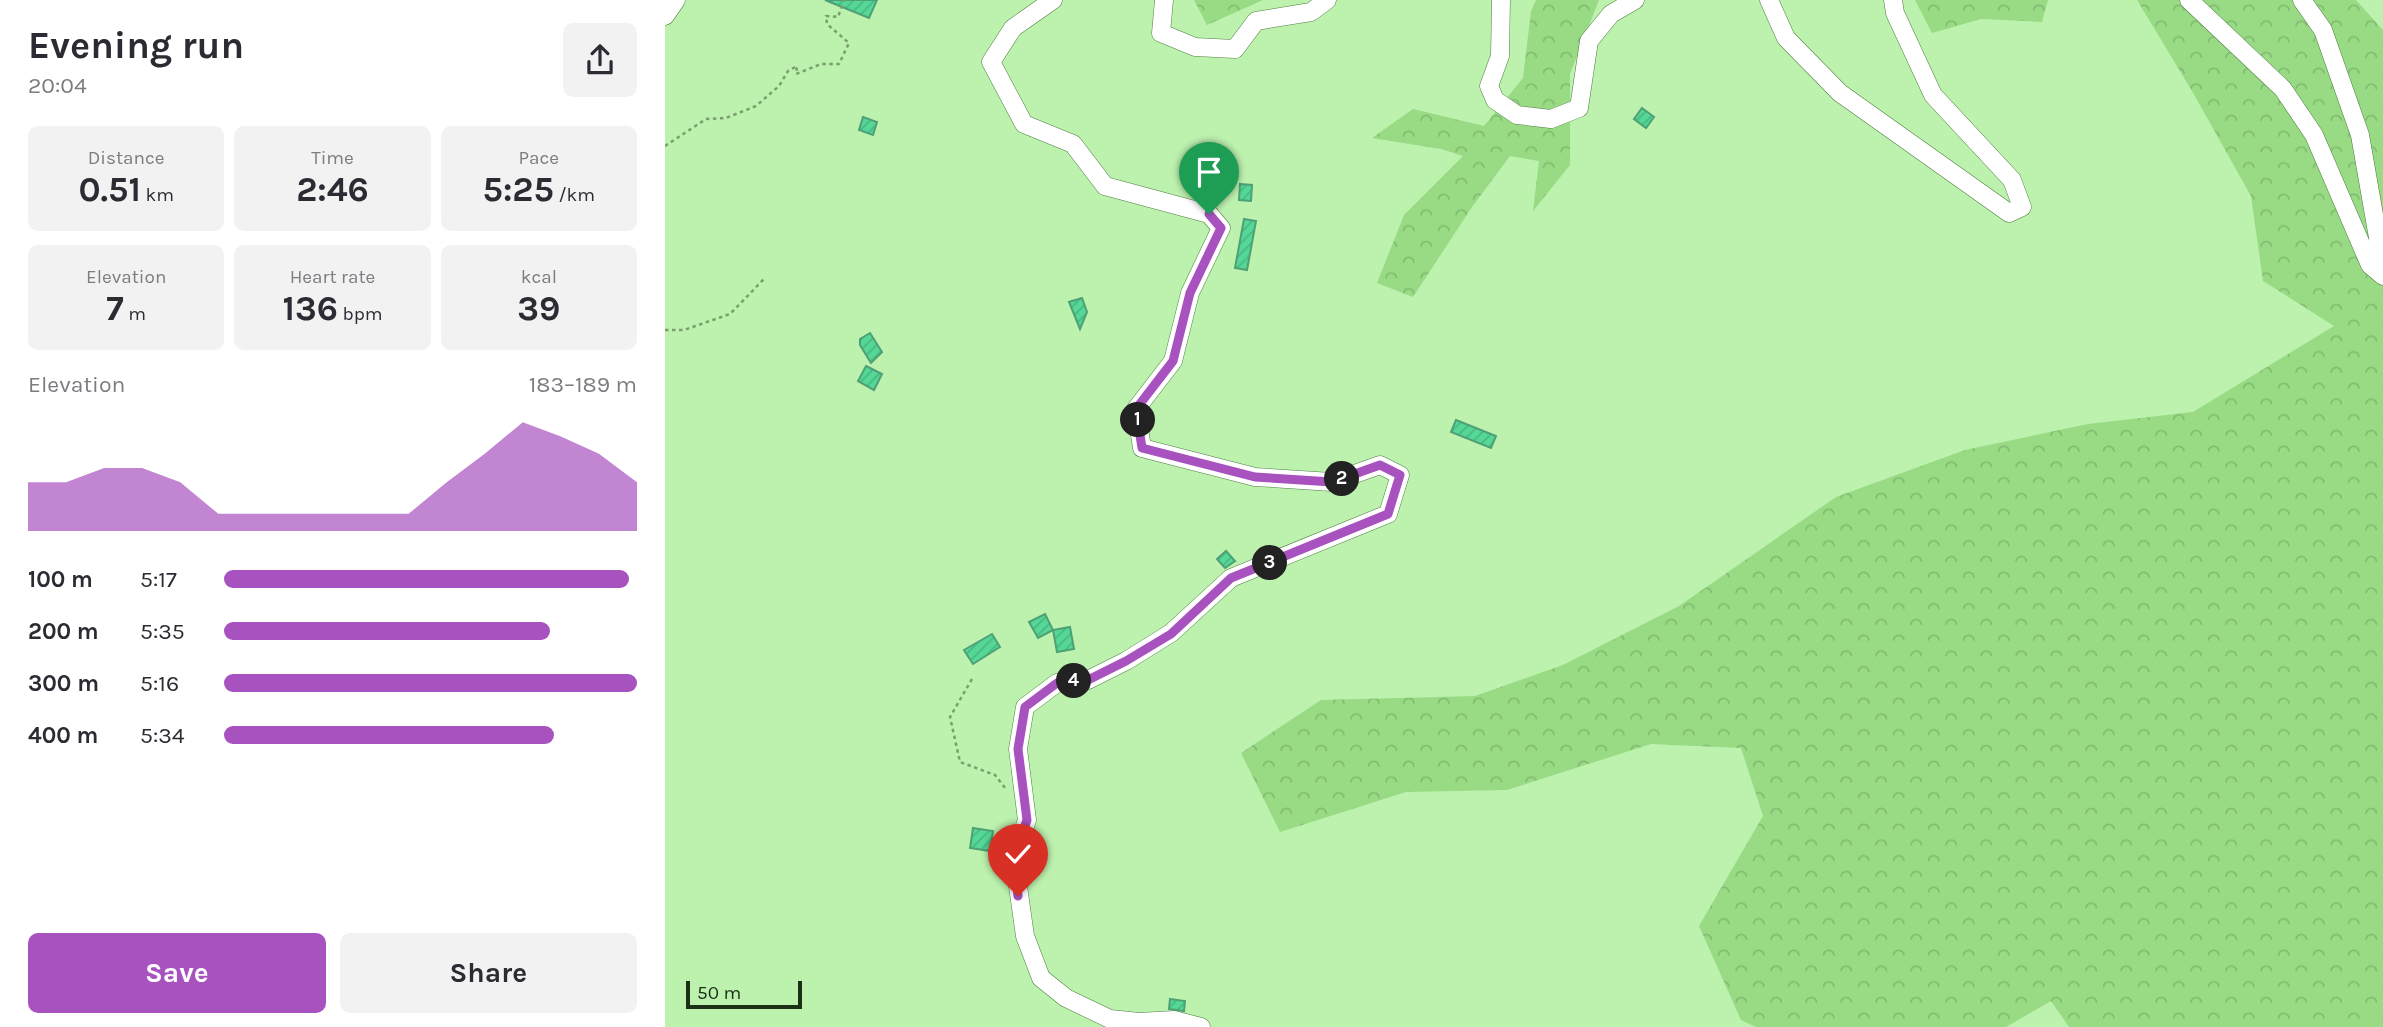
<!DOCTYPE html>
<meta charset="utf-8">
<style>
body{margin:0;font-family:Karla,sans-serif;background:#f2f2f3;color:#2b2b33;height:100vh;display:flex;flex-direction:column;font-size:26px;white-space:nowrap}
*{box-sizing:border-box;margin:0}
p{font-size:23px;color:#7c7c81}
.icon{flex:none;width:38px;height:38px;fill:none;stroke:currentColor;stroke-width:2;stroke-linecap:round;stroke-linejoin:round}
.map{position:relative;flex:1;overflow:hidden}
.drawer{display:flex;flex-direction:column;background:#fff;width:665px}
.drawer>*{flex:none}
.scale{position:absolute;left:21px;bottom:18px;width:116px;box-sizing:border-box;padding-left:7px;border:4px solid #1c3016;border-top:0;font-size:19px;line-height:24px;white-space:nowrap;color:#1c3016;-webkit-text-stroke:5px #bdf1ae;paint-order:stroke}
.pin{position:absolute;display:grid;place-items:center;width:60px;height:60px;color:#fff;margin:-72px -30px;border-radius:50% 50% 50% 0;rotate:-45deg;box-shadow:0 0 7px #0007}
.pin .icon{rotate:45deg}
.km{position:absolute;width:35px;height:35px;margin:-18px;border-radius:50%;background:#222;color:#fff;font-size:19px;line-height:35px;text-align:center}
.round{display:grid;place-items:center;flex:none;width:74px;height:74px;border-radius:10px;background:#f2f2f3}
.summary{display:flex;align-items:center;justify-content:space-between;height:119px;padding:0 28px}
h1{font-size:38px;font-weight:700;line-height:52px}
.figures{display:grid;grid-template-columns:repeat(3,1fr);gap:10px;height:119px;padding:7px 28px}
.figures div{display:grid;align-content:center;border-radius:10px;background:#f2f2f3;text-align:center}
.figures b{font-size:35px;font-weight:700}
.figures small{font-size:19px;font-weight:400}
.figures p{font-size:19px}
.chart{height:196px;padding:14px 28px}
.chart p{display:flex;justify-content:space-between}
.chart svg{width:100%;height:126px;margin-top:7px;fill:#a852c0;opacity:.7}
.primary-button{display:flex;gap:14px;margin-top:auto;padding:14px 28px}
.primary-button a{flex:1;height:80px;border-radius:10px;background:#a852c0;color:#fff;font-size:28px;font-weight:700;line-height:80px;text-align:center}
.primary-button a+a{background:#f2f2f3;color:#2b2b33}
ul{padding:0 28px;list-style:none;font-size:23px}
li{display:grid;grid-template-columns:112px 84px 1fr;align-items:center;height:52px}
li i{height:18px;border-radius:9px;background:#a852c0}
main{display:flex;flex:1;min-height:0}
.map>svg:first-child{display:block}
.forest{fill:url(#forest-crowns)}
.building{fill:url(#building-hatch);stroke:#4ea075;stroke-width:2}
.lines{fill:none;stroke-linecap:round;stroke-linejoin:round}
.minor-casing{stroke:#4f7e40;stroke-width:19}
.path{stroke:#799f6e;stroke-width:2.5;stroke-dasharray:3.5 3.5;stroke-linecap:butt}
.minor{stroke:#fff;stroke-width:18}
.route-casing{stroke:#fff;stroke-width:14}
.route{stroke:#a852c0;stroke-width:9}
</style>
<main>
<section class="drawer">
<div class="summary"><div><h1>Evening run</h1><p>20:04</p></div><a class="round"><svg class="icon" aria-label="share" viewBox="0 0 24 24"><path d="M12 15V3M7 8l5-5 5 5M5 13v7h14v-7"/></svg></a></div>
<div class="figures">
<div><p>Distance</p><b>0.51<small> km</small></b></div>
<div><p>Time</p><b>2:46</b></div>
<div><p>Pace</p><b>5:25<small> /km</small></b></div>
</div>
<div class="figures">
<div><p>Elevation</p><b>7<small> m</small></b></div>
<div><p>Heart rate</p><b>136<small> bpm</small></b></div>
<div><p>kcal</p><b>39</b></div>
</div>
<div class="chart"><p><span>Elevation</span>183–189 m</p>
<svg viewBox="0 0 160 44" preserveAspectRatio="none"><path d="M0 44V27L10 27L20 22L30 22L40 27L50 38L60 38L70 38L80 38L90 38L100 38L110 27L120 17L130 6L140 11L150 17L160 27V44z"/></svg>
</div>
<ul>
<li><b>100 m</b>5:17<i style="width:98%"></i></li>
<li><b>200 m</b>5:35<i style="width:79%"></i></li>
<li><b>300 m</b>5:16<i style="width:100%"></i></li>
<li><b>400 m</b>5:34<i style="width:80%"></i></li>
</ul>
<div class="primary-button"><a>Save</a><a>Share</a></div>
</section>
<div class="map">
<svg width="1718" height="1027" viewBox="0 0 1718 1027">
<defs>
<pattern id="forest-crowns" width="20" height="18" patternUnits="userSpaceOnUse" patternTransform="scale(1.75)"><rect width="20" height="18" fill="#98db84"/><path d="M2 6a3 3 0 1 1 6 0M12 15a3 3 0 1 1 6 0" fill="none" stroke="#82bc71"/></pattern>
<pattern id="building-hatch" width="6" height="6" patternUnits="userSpaceOnUse" patternTransform="scale(1.75)"><rect width="6" height="6" fill="#55d797"/><path d="M-1 1l2-2M0 6l6-6M5 7l2-2" fill="none" stroke="#49b981"/></pattern>
</defs>
<rect width="100%" height="100%" fill="#bdf1ae"/>
<path class="forest" d="M 529,0 L 598,0 L 542,25 Z
M 871,0 L 934,0 L 905,74 L 905,165 L 868,211 L 874,161 L 845,156 L 807,207 L 748,297 L 712,283 L 739,215 L 798,156 L 776,149 L 707,138 L 748,109 L 819,126 L 858,78 L 866,11 Z
M 1250,0 L 1383,0 L 1377,22 L 1316,19 L 1267,33 Z
M 1472,0 L 1691,0 L 1718,30 L 1718,1027 L 1404,1027 L 1386,1001 L 1341,1027 L 1091,1027 L 1076,1020 L 1034,926 L 1098,816 L 1076,748 L 986,744 L 842,790 L 741,792 L 615,832 L 576,753 L 656,700 L 810,696 L 898,665 L 1014,606 L 1171,497 L 1300,450 L 1423,424 L 1528,412 L 1669,326 L 1598,281 L 1586,196 L 1527,91 Z"/>
<path class="building" d="M 160,0 L 212,0 L 204,18 Z
M 977,108 L 989,117 L 981,128 L 969,119 Z
M 198,117 L 212,122 L 208,135 L 194,130 Z
M 575,184 L 587,185 L 586,201 L 574,200 Z
M 579,219 L 591,221 L 582,270 L 570,268 Z
M 417,298 L 422,312 L 415,329 L 404,302 Z
M 205,333 L 217,352 L 206,363 L 195,345 L 195,339 Z
M 201,366 L 217,374 L 209,390 L 193,381 Z
M 791,420 L 831,436 L 826,448 L 786,432 Z
M 561,551 L 570,561 L 560,568 L 552,559 Z
M 380,614 L 388,630 L 373,638 L 364,622 Z
M 405,627 L 409,649 L 392,652 L 388,630 Z
M 327,634 L 335,647 L 308,664 L 299,650 Z
M 308,828 L 328,831 L 325,851 L 305,848 Z
M 505,999 L 520,1001 L 519,1011 L 504,1009 Z"/>
<g class="lines">
<defs>
<path id="minor" d="M 388,0 L 348,28 L 326,62 L 359,124 L 408,144 L 440,186 L 544,214 L 556,228 L 525,293 L 508,361 L 471,409 L 477,448 L 590,477 L 667,482 L 715,465 L 735,475 L 723,514 L 566,578 L 506,633 L 461,661 L 423,680 L 392,683 L 360,707 L 353,749 L 362,820 L 349,858 L 360,936 L 376,978 L 401,998 L 445,1019 L 474,1022 L 509,1020 L 536,1027
M 499,0 L 496,33 L 530,47 L 570,49 L 591,21 L 646,12 L 662,0
M 836,0 L 835,56 L 824,86 L 830,100 L 852,115 L 886,119 L 914,108 L 924,41 L 946,14 L 970,0
M 1104,0 L 1121,38 L 1175,93 L 1344,213 L 1357,207 L 1347,180 L 1268,95 L 1230,13 L 1228,0
M 1524,0 L 1618,89 L 1649,135 L 1705,265 L 1718,276
M 1637,0 L 1658,30 L 1695,135 L 1718,266
M 0,16 L 11,0"/>
</defs>
<use href="#minor" class="minor-casing"/>
<path class="path" d="M 0,146 L 41,119 L 61,118 L 91,106 L 114,86 L 123,71 L 132,66 L 131,74 L 156,64 L 174,64 L 184,43 L 162,24 L 161,16 L 173,17 L 179,0
M 0,330 L 19,330 L 65,314 L 99,279
M 307,679 L 285,717 L 295,762 L 330,775 L 341,789"/>
<use href="#minor" class="minor"/>
</g>
<g class="lines">
<defs>
<path id="route" d="M 353,896 L 349,858 L 362,820 L 353,749 L 360,707 L 392,683 L 423,680 L 461,661 L 506,634 L 566,578 L 723,514 L 735,475 L 715,465 L 667,482 L 590,477 L 477,448 L 471,409 L 508,361 L 525,293 L 556,228 L 544,214"/>
</defs>
<use href="#route" class="route-casing"/>
<use href="#route" class="route"/>
</g>
</svg>
<div class="scale">50 m</div>
<div class="pin" style="left:544px;top:214px;background:#1e9e55"><svg class="icon" aria-label="arrive" viewBox="0 0 24 24"><path d="M6 21V4h12l-3 4 3 4H6"/></svg></div>
<div class="pin" style="left:353px;top:896px;background:#d93025"><svg class="icon" aria-label="check" viewBox="0 0 24 24"><path d="M5 12l5 5 9-10"/></svg></div>
<b class="km" style="left:473px;top:420px">1</b>
<b class="km" style="left:677px;top:479px">2</b>
<b class="km" style="left:605px;top:563px">3</b>
<b class="km" style="left:409px;top:681px">4</b>
</div>
</main>
